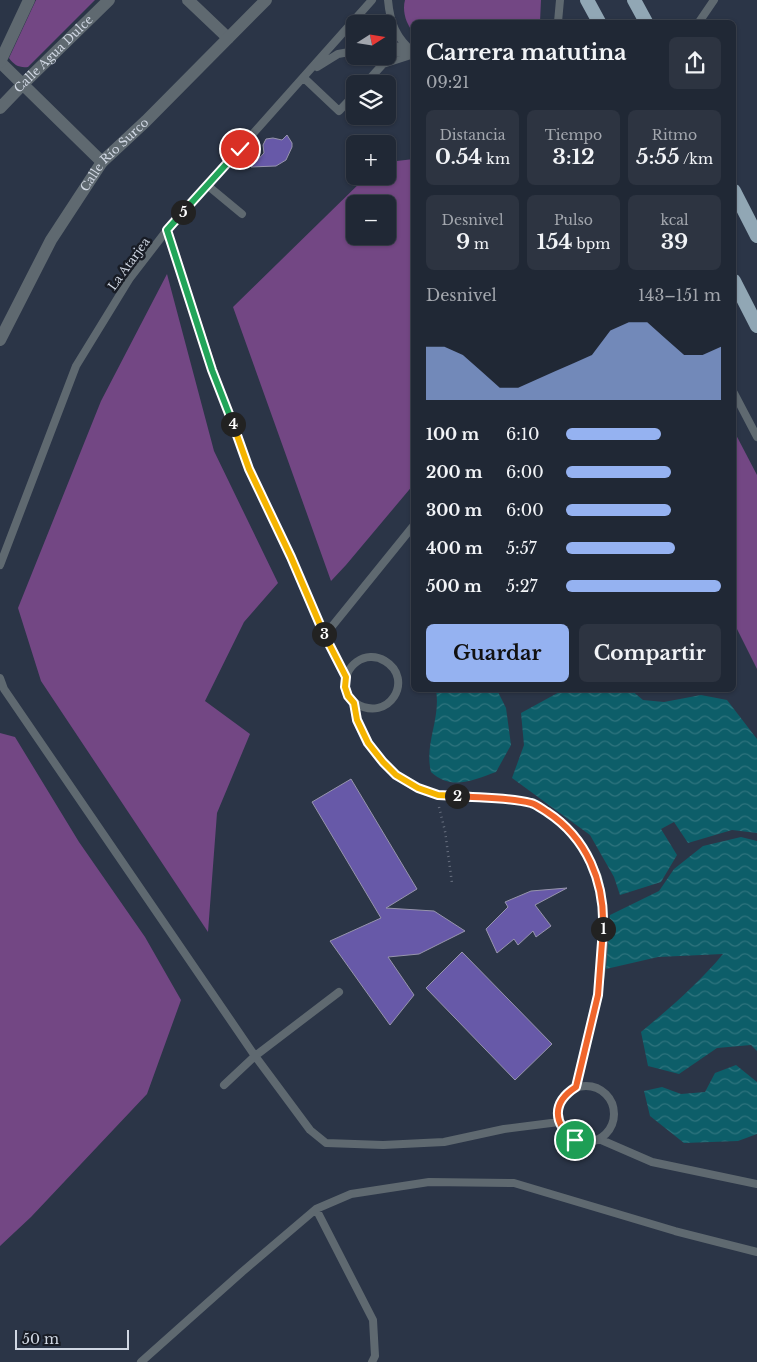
<!DOCTYPE html>
<html lang="es">
<meta charset="utf-8">
<style>
body{margin:0;font-family:"Libre Baskerville",serif;background:#2d3441;color:#f1f3f6;height:100vh;display:flex;flex-direction:column;font-size:19px;white-space:nowrap}
*{box-sizing:border-box;margin:0}
p{font-size:16px;color:#a2a6ad}
.icon{flex:none;width:28px;height:28px;fill:none;stroke:currentColor;stroke-width:2;stroke-linecap:round;stroke-linejoin:round}
.map{position:relative;flex:1;overflow:hidden}
.sheet{position:absolute;left:411px;top:20px;width:325px;height:672px;display:flex;flex-direction:column;background:#202835;border-radius:8px;box-shadow:0 1px 4px #0004,0 0 0 1px #3d4450}
.sheet>*{flex:none}
.needle{width:32px;rotate:78deg}
.fabs{position:absolute;left:346px;top:15px;display:grid;gap:10px}
.fabs a{display:grid;place-items:center;width:50px;height:50px;border-radius:8px;background:#202835;box-shadow:0 1px 4px #0004,0 0 0 1px #3d4450;font-size:25px}
.scale{position:absolute;left:15px;bottom:12px;width:114px;box-sizing:border-box;padding-left:5px;border:2px solid #d0d7e3;border-top:0;font-size:14px;line-height:18px;white-space:nowrap;color:#d0d7e3;-webkit-text-stroke:4px #181c25;paint-order:stroke}
.pin{position:absolute;display:grid;place-items:center;width:42px;height:42px;color:#fff;margin:-21px;border:2px solid #fff;border-radius:50%;box-shadow:0 1px 5px #0007}
.km{position:absolute;width:25px;height:25px;margin:-12px;border-radius:50%;background:#222;color:#fff;font-size:14px;line-height:25px;text-align:center}
.round{display:grid;place-items:center;flex:none;width:52px;height:52px;border-radius:8px;background:#2d3441}
.overview{display:flex;align-items:center;justify-content:space-between;height:85px;padding:0 15px}
h1{font-size:22px;font-weight:700;line-height:38px}
.metrics{display:grid;grid-template-columns:repeat(3,1fr);gap:8px;height:85px;padding:5px 15px}
.metrics div{display:grid;align-content:center;border-radius:8px;background:#2d3441;text-align:center}
.metrics b{font-size:21px;font-weight:700}
.metrics small{font-size:14px;font-weight:400}
.metrics p{font-size:14px}
.chart{height:140px;padding:10px 15px}
.chart p{display:flex;justify-content:space-between}
.chart svg{width:100%;height:90px;margin-top:5px;fill:#95b2f1;opacity:.7}
.primary-button{display:flex;gap:10px;margin-top:auto;padding:10px 15px}
.primary-button a{flex:1;height:58px;border-radius:8px;background:#95b2f1;color:#111;font-size:20px;font-weight:700;line-height:58px;text-align:center}
.primary-button a+a{background:#2d3441;color:#f1f3f6}
ul{padding:0 15px;list-style:none;font-size:16px}
li{display:grid;grid-template-columns:80px 60px 1fr;align-items:center;height:38px}
li i{height:12px;border-radius:6px;background:#95b2f1}
.map>svg:first-child{display:block}
.green{fill:#734784;fill-rule:evenodd}
.water{fill:url(#water-waves)}
.building{fill:#6759a8;stroke:#9795ad}
.lines{fill:none;stroke-linecap:round;stroke-linejoin:round}
.path{stroke:#676f7f;stroke-width:2.5;stroke-dasharray:1 4;stroke-linecap:butt}
.service{stroke:#5f6970;stroke-width:8}
.minor{stroke:#5f6970;stroke-width:12}
.trunk{stroke:#91a7b5;stroke-width:14}
.split-1-casing{stroke:#fff;stroke-width:10}
.split-2-casing{stroke:#fff;stroke-width:10}
.split-3-casing{stroke:#fff;stroke-width:10}
.split-4-casing{stroke:#fff;stroke-width:10}
.split-5-casing{stroke:#fff;stroke-width:10}
.split-6-casing{stroke:#fff;stroke-width:10}
.split-1{stroke:#f0652b;stroke-width:6}
.split-2{stroke:#f0652b;stroke-width:6}
.split-3{stroke:#f5b400;stroke-width:6}
.split-4{stroke:#f5b400;stroke-width:6}
.split-5{stroke:#22a559;stroke-width:6}
.split-6{stroke:#22a559;stroke-width:6}
.labels{text-anchor:middle;stroke-width:5;stroke-linejoin:round;paint-order:stroke}
.street-label{font-size:12px;fill:#d0d7e3;stroke:#181c25}
</style>
<div class="map">
<svg width="757" height="1362" viewBox="0 0 757 1362">
<defs>
<pattern id="water-waves" width="16" height="10" patternUnits="userSpaceOnUse" patternTransform="scale(1.25)"><rect width="16" height="10" fill="#0d5e69"/><path d="M0 5q4-4 8 0t8 0" fill="none" stroke="#2f747e"/></pattern>
</defs>
<rect width="100%" height="100%" fill="#2b3547"/>
<path class="green" d="M 36,0 L 95,0 L 28,67 C 19,68 14,65 9,58 Z
M 405,0 L 541,0 L 540,22 L 414,22 L 414,33 C 406,24 402,11 405,0 Z
M 414,159 L 414,484 L 346,565 L 331,581 L 233,307 L 367,176 L 388,176 L 388,162 ZM 355,204 L 388,204 L 388,236 L 355,236 Z
M 167,274 L 214,451 L 278,583 L 244,622 L 205,701 L 250,734 L 217,813 L 208,932 L 41,681 L 18,608 L 101,401 Z
M 734,431 L 757,475 L 757,669 L 734,623 Z
M 0,733 L 15,737 L 79,842 L 145,937 L 181,1000 L 147,1094 L 31,1217 L 0,1246 Z"/>
<path class="water" d="M 436,690 L 497,690 L 506,708 L 511,745 L 496,772 C 473,780 452,791 431,772 C 424,744 441,719 436,690 Z
M 563,690 L 631,690 L 643,700 L 664,702 L 701,695 L 727,700 L 757,739 L 757,833 L 732,830 L 688,843 L 674,822 L 661,829 L 677,855 L 661,882 L 620,895 L 614,877 L 590,835 L 512,778 L 524,745 L 521,713 Z
M 741,837 L 757,841 L 757,1051 L 751,1045 L 717,1048 L 679,1074 L 648,1066 L 641,1032 C 670,1008 699,983 723,954 L 658,957 L 606,969 L 610,915 L 659,891 L 674,869 L 703,846 Z
M 736,1065 L 757,1082 L 757,1134 L 738,1141 L 684,1143 L 650,1116 L 644,1091 L 662,1087 L 681,1094 L 705,1092 L 715,1073 Z"/>
<path class="building" d="M 287,135 L 292,143 L 292,147 L 286,160 L 276,166 L 251,167 L 264,153 L 263,145 L 266,139 L 273,138 L 282,140 Z
M 351,779 L 417,889 L 386,908 L 434,911 L 465,931 L 419,954 L 388,957 L 414,995 L 390,1025 L 330,941 L 381,918 L 312,802 Z
M 567,888 L 535,905 L 551,926 L 536,937 L 533,931 L 518,945 L 514,939 L 497,953 L 486,929 L 508,907 L 505,902 L 531,891 Z
M 462,952 L 552,1044 L 515,1080 L 426,988 Z"/>
<g class="lines">
<path class="path" d="M 439,807 L 445,831 L 452,883"/>
<path class="service" d="M 388,0 C 390,23 396,38 414,53
M 558,22 L 560,0
M 699,22 L 714,0
M 388,43 L 410,52
M 388,52 L 405,53
M 317,67 L 338,54 L 355,51
M 304,78 L 339,111 L 355,94
M 365,84 L 383,64 L 414,54
M 207,185 L 242,214
M 167,230 L 213,370 L 249,469 L 291,557 L 316,617 L 346,677
M 734,393 L 757,437
M 0,565 L 76,366 L 130,278 L 167,230 L 372,0
M 325,635 L 414,525
M 0,678 L 4,689 L 255,1056 L 310,1130 L 326,1143 L 383,1145 L 444,1142 L 504,1129 L 559,1122
M 355,703 C 389,724 415,679 385,661 C 366,649 342,666 346,688 C 347,697 354,701 355,711 C 357,727 367,742 377,754 C 392,774 414,791 439,795 C 460,799 482,797 503,799 C 512,801 525,800 533,803 C 560,815 587,848 597,875 C 601,885 603,905 604,916 C 607,974 589,1032 576,1087
M 224,1085 L 255,1056 L 339,992
M558 1114a28 28 0 1 1 56 0a28 28 0 1 1-56 0Z
M 599,1139 L 652,1162 L 757,1184
M 316,1209 L 373,1320 L 375,1356 L 372,1362
M 141,1362 L 242,1272 L 316,1209 L 351,1194 L 429,1182 L 514,1183 L 675,1231 L 757,1252"/>
<g class="minor">
<path d="M 188,0 L 228,38"/>
<path d="M 0,62 L 102,162"/>
<path d="M 0,62 L 29,0"/>
<path id="s1" d="M 0,108 L 23,84 L 109,0"/>
<path id="s2" d="M 0,340 L 51,240 L 102,162 L 146,121 L 266,0"/>
</g>
<path class="trunk" d="M 587,0 L 599,22
M 634,0 L 646,22
M 734,191 L 757,236
M 734,281 L 757,326"/>
</g>
<g class="lines">
<defs>
<path id="split-1" d="M 575,1140 C 553,1124 551,1103 576,1087 L 598,995 L 603,929"/>
<path id="split-2" d="M 457,796 C 481,798 507,797 531,803 C 536,804 542,809 547,812 C 587,838 605,882 603,929"/>
<path id="split-3" d="M 324,634 L 346,677 L 345,687 L 348,696 L 354,703 L 357,720 L 368,743 L 383,762 L 396,775 L 418,788 L 438,795 L 457,796"/>
<path id="split-4" d="M 233,424 L 249,469 L 291,557 L 324,634"/>
<path id="split-5" d="M 183,212 L 167,230 L 212,370 L 233,424"/>
<path id="split-6" d="M 183,212 L 240,149"/>
</defs>
<use href="#split-1" class="split-1-casing"/>
<use href="#split-2" class="split-2-casing"/>
<use href="#split-3" class="split-3-casing"/>
<use href="#split-4" class="split-4-casing"/>
<use href="#split-5" class="split-5-casing"/>
<use href="#split-6" class="split-6-casing"/>
<use href="#split-1" class="split-1"/>
<use href="#split-2" class="split-2"/>
<use href="#split-3" class="split-3"/>
<use href="#split-4" class="split-4"/>
<use href="#split-5" class="split-5"/>
<use href="#split-6" class="split-6"/>
</g>
<g class="labels">
<g class="street-label">
<text dy="4" stroke="none"><textPath href="#s1" startOffset="76">Calle Agua Dulce</textPath></text>
<text dy="4" stroke="none"><textPath href="#s2" startOffset="219">Calle Río Surco</textPath></text>
<text transform="translate(129 264) rotate(-54)" y="4">La Atarjea</text>
</g>
</g>
</svg>
<div class="fabs">
<a><svg class="needle" viewBox="-14 -14 28 28"><path d="M0-13l5 13h-10z" fill="#e53935"/><path d="M0 13l5-13h-10z" fill="#a2a6ad"/></svg></a>
<a><svg class="icon" aria-label="layers" viewBox="0 0 24 24"><path d="M12 4l9 5-9 5-9-5zM3 14l9 5 9-5"/></svg></a>
<a>+</a>
<a>−</a>
</div>
<div class="scale">50 m</div>
<div class="pin" style="left:575px;top:1140px;background:#1e9e55"><svg class="icon" aria-label="arrive" viewBox="0 0 24 24"><path d="M6 21V4h12l-3 4 3 4H6"/></svg></div>
<div class="pin" style="left:240px;top:149px;background:#d93025"><svg class="icon" aria-label="check" viewBox="0 0 24 24"><path d="M5 12l5 5 9-10"/></svg></div>
<b class="km" style="left:603px;top:929px">1</b>
<b class="km" style="left:457px;top:796px">2</b>
<b class="km" style="left:324px;top:634px">3</b>
<b class="km" style="left:233px;top:424px">4</b>
<b class="km" style="left:183px;top:212px">5</b>
<section class="sheet">
<div class="overview"><div><h1>Carrera matutina</h1><p>09:21</p></div><a class="round"><svg class="icon" aria-label="share" viewBox="0 0 24 24"><path d="M12 15V3M7 8l5-5 5 5M5 13v7h14v-7"/></svg></a></div>
<div class="metrics">
<div><p>Distancia</p><b>0.54<small> km</small></b></div>
<div><p>Tiempo</p><b>3:12</b></div>
<div><p>Ritmo</p><b>5:55<small> /km</small></b></div>
</div>
<div class="metrics">
<div><p>Desnivel</p><b>9<small> m</small></b></div>
<div><p>Pulso</p><b>154<small> bpm</small></b></div>
<div><p>kcal</p><b>39</b></div>
</div>
<div class="chart"><p><span>Desnivel</span>143–151 m</p>
<svg viewBox="0 0 160 44" preserveAspectRatio="none"><path d="M0 44V18L10 18L20 22L30 30L40 38L50 38L60 34L70 30L80 26L90 22L100 10L110 6L120 6L130 14L140 22L150 22L160 18V44z"/></svg>
</div>
<ul>
<li><b>100 m</b>6:10<i style="width:61%"></i></li>
<li><b>200 m</b>6:00<i style="width:68%"></i></li>
<li><b>300 m</b>6:00<i style="width:68%"></i></li>
<li><b>400 m</b>5:57<i style="width:70%"></i></li>
<li><b>500 m</b>5:27<i style="width:100%"></i></li>
</ul>
<div class="primary-button"><a>Guardar</a><a>Compartir</a></div>
</section>
</div>
